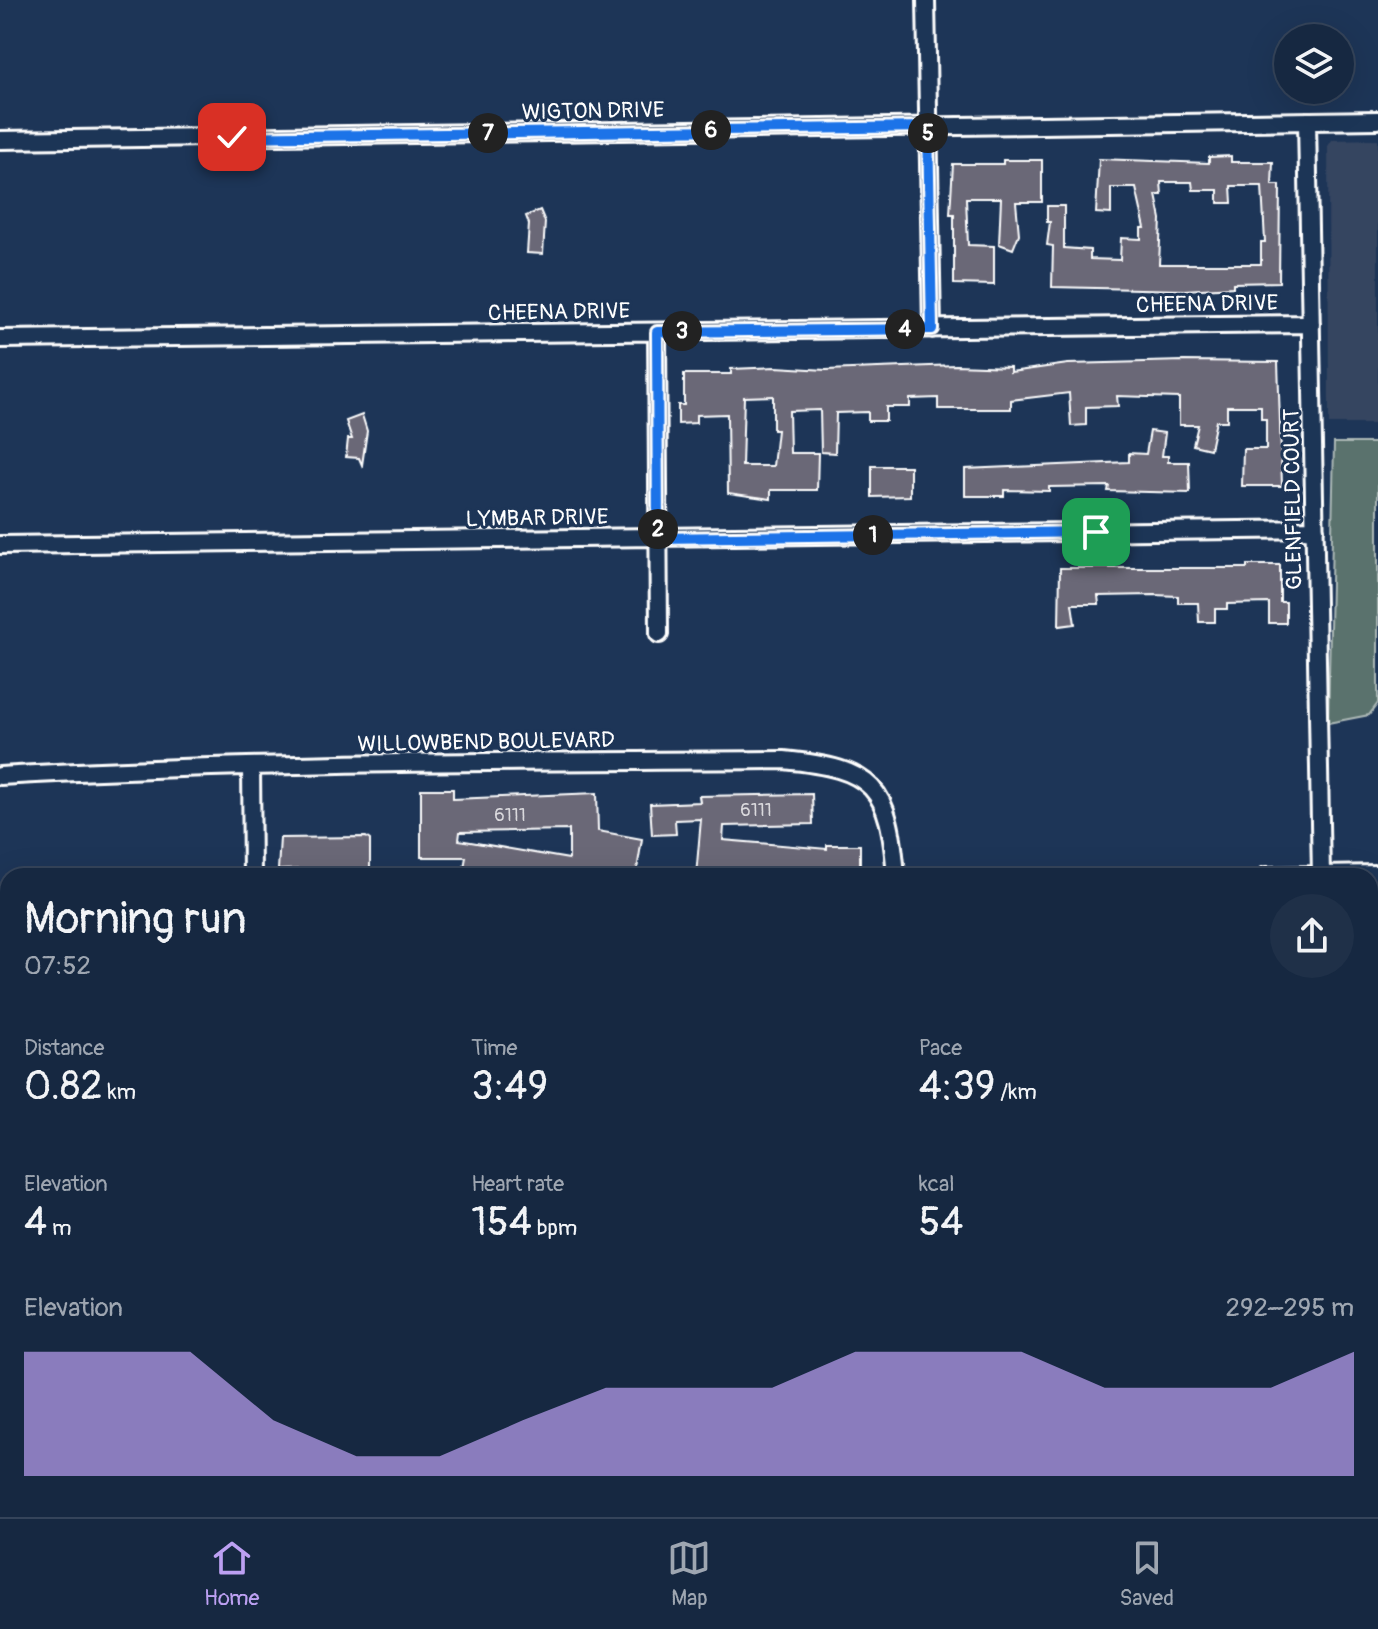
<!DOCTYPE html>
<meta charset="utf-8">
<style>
body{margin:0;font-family:Pangolin,sans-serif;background:#1f3048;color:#f1f3f6;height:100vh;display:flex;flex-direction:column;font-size:30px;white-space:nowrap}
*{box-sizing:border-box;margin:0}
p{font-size:26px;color:#9ea6b1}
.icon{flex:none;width:44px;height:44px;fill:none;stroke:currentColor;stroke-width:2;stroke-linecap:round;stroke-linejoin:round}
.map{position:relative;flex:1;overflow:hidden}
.panel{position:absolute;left:0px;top:868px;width:1378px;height:650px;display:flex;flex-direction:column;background:#162841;border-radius:24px 24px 0 0;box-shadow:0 8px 32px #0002,0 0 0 2px #35445a}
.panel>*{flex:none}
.fabs{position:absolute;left:1274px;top:24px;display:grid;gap:16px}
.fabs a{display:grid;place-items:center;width:80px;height:80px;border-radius:50%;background:#162841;box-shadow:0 8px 32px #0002,0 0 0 2px #35445a;font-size:40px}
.pin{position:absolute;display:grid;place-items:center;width:68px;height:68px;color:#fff;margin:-34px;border-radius:16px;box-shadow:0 4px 12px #0006}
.km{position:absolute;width:40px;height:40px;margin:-20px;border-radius:50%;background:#222;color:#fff;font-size:22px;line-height:40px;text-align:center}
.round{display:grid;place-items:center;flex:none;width:84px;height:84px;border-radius:42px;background:#1f3048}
.headline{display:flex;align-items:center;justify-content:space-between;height:136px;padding:0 24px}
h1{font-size:44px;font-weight:600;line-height:60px}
.figures{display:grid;grid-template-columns:repeat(3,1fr);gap:12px;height:136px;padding:8px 24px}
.figures div{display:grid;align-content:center}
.figures b{font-size:40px;font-weight:600}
.figures small{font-size:22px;font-weight:400}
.figures p{font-size:22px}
.chart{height:224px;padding:16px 24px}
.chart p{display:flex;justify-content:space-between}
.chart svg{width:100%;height:144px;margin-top:8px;fill:#bca0f2;opacity:.7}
.tab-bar{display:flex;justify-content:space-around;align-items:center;height:112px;border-top:2px solid #35445a;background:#162841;font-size:22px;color:#9ea6b1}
.tab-bar a{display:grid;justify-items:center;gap:4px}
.tab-bar .active{color:#bca0f2}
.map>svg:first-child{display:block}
.built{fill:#344461}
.green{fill:#5a726d;stroke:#acb8b6;stroke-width:2}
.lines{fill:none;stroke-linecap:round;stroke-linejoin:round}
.stream{stroke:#8ba4b5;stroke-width:4}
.building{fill:#6b6777;stroke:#fff;stroke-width:2;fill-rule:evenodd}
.minor-casing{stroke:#fff;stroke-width:22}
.minor{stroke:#1d3557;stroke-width:16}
.route-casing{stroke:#fff;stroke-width:16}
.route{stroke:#1a73e8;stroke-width:10}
.labels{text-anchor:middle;stroke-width:6;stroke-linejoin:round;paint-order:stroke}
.number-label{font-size:18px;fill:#dad9dd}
.street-label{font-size:22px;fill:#fff;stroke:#1d3557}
</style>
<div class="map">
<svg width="1378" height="1517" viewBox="0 0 1378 1517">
<rect width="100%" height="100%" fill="#1d3557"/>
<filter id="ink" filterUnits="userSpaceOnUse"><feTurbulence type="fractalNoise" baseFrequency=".0125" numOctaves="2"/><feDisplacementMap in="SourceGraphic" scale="16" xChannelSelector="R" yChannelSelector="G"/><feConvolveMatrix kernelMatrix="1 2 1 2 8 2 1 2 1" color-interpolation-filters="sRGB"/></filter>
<g filter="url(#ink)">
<path class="built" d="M 1378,139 L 1378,424 L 1329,424 L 1328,146 L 1332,140 Z"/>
<path class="green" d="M 1334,443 L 1378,443 L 1378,703 L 1369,715 L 1328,723 Z"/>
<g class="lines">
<path class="stream" d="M 1370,1125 L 1378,1126
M 1027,1510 L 1027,1517"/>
</g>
<path class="building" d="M 1231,156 L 1231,162 L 1273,162 L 1272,185 L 1280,185 L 1279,282 L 1233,283 L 1233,287 L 1185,290 L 1052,287 L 1053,246 L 1047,245 L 1050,222 L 1047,222 L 1047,206 L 1064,206 L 1064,248 L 1090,250 L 1090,259 L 1120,260 L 1121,238 L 1141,239 L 1141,228 L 1145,228 L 1136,188 L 1111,188 L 1111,214 L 1096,213 L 1099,159 L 1209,163 L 1209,157 ZM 1161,182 L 1192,182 L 1193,190 L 1218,190 L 1218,203 L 1232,203 L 1231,186 L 1262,186 L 1265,242 L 1261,242 L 1261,264 L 1159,264 L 1161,219 L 1156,195 L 1162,195 Z
M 1003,160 L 1042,160 L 1042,202 L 1016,202 L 1019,234 L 1013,249 L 999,244 L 1001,198 L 966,198 L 968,245 L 994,246 L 994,285 L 954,284 L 954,214 L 950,214 L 953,164 L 1003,164 Z
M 540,210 L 545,222 L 543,254 L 527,253 L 529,224 L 526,216 Z
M 1184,361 L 1278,362 L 1282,486 L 1242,486 L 1243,449 L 1266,449 L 1266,419 L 1261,419 L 1261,406 L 1227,406 L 1227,421 L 1216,421 L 1210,449 L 1193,445 L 1198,425 L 1179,425 L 1179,398 L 1117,396 L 1118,406 L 1086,407 L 1086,425 L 1071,426 L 1069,393 L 1011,400 L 1011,409 L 938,409 L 938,398 L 910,399 L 910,407 L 886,407 L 886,421 L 868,421 L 868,412 L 836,413 L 835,453 L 821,452 L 820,410 L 789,411 L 790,453 L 818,453 L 817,490 L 771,490 L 771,499 L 728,493 L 727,414 L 696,415 L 696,423 L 678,424 L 678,405 L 684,405 L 684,374 L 731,374 L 731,369 L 776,367 L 826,370 L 956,365 L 1010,367 L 1010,372 L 1068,364 ZM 773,396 L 773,430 L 777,430 L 773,466 L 742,466 L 744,397 Z
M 362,415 L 367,431 L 362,465 L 359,458 L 346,457 L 348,439 L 352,439 L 346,421 Z
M 1150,431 L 1165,433 L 1162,456 L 1168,456 L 1168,462 L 1189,462 L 1190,493 L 1108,491 L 1109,486 L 1049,487 L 1049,491 L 1004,490 L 1004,496 L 965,496 L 965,469 L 1129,462 L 1129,453 L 1146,454 Z
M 872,466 L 910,466 L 910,496 L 872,497 Z
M 1247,565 L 1280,565 L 1280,602 L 1286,602 L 1286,623 L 1269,623 L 1269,603 L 1227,604 L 1227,609 L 1215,609 L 1215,622 L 1199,622 L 1198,603 L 1178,603 L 1178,596 L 1154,595 L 1098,596 L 1099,604 L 1072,604 L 1075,624 L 1059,626 L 1060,568 L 1247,568 Z
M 421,789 L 453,789 L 453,799 L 597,793 L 598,831 L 642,839 L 636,876 L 479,876 L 463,873 L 466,857 L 421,857 ZM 569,830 L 569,859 L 459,840 L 460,832 Z
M 812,794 L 813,824 L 724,826 L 723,840 L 827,849 L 827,845 L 860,845 L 860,876 L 774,876 L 713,871 L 712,876 L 696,876 L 701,819 L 675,820 L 676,834 L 652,835 L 650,804 L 700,802 L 699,796 Z
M 366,837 L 370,840 L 370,876 L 311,876 L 311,869 L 278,870 L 280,838 Z"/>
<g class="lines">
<defs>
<path id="minor" d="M 926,0 L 932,329
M 1307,121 L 1321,876
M 0,140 L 1378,120
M 657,332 L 659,634
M 0,339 L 1311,324
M 0,545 L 1315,529
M 251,766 L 252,876
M 0,776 C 261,761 523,762 784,760 C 875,769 889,786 896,876
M 1266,876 L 1378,874
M 0,1124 L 8,1117
M 1370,1259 L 1378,1260
M 258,1510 L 259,1517
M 901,1510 L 901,1517
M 1165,1510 L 1165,1517
M 1364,1510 L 1364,1517"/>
</defs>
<use href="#minor" class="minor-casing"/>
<use href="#minor" class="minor"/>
</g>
</g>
<g class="lines" filter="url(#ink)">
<defs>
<path id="route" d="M 232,137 L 928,127 L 932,329 L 657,332 L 658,538 L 1096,532"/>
</defs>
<use href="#route" class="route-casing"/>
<use href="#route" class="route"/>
</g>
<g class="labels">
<g class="number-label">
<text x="756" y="816">6111</text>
<text x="510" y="821">6111</text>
</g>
<g class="street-label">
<text transform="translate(593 110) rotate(-1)" y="8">WIGTON DRIVE</text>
<text transform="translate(1207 303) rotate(-1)" y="8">CHEENA DRIVE</text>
<text transform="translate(559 311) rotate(-1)" y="8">CHEENA DRIVE</text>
<text transform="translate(1292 499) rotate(-91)" y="8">GLENFIELD COURT</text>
<text transform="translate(537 517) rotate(-1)" y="8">LYMBAR DRIVE</text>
<text transform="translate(486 741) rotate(-1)" y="8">WILLOWBEND BOULEVARD</text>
</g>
</g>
</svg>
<div class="fabs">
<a><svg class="icon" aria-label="layers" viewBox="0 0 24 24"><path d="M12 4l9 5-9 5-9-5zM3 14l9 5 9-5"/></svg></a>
</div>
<div class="pin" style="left:1096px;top:532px;background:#1e9e55"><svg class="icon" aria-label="arrive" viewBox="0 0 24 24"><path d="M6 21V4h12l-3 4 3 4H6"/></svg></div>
<div class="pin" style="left:232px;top:137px;background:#d93025"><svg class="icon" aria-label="check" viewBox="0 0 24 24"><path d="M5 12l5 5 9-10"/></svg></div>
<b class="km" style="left:873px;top:535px">1</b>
<b class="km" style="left:658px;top:529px">2</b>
<b class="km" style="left:682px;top:331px">3</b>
<b class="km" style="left:905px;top:329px">4</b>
<b class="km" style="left:928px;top:133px">5</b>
<b class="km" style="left:711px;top:130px">6</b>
<b class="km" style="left:488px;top:133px">7</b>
<section class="panel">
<div class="headline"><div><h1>Morning run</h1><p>07:52</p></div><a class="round"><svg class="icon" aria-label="share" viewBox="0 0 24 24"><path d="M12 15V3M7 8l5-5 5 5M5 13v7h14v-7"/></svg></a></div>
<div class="figures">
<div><p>Distance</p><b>0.82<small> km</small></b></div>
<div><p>Time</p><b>3:49</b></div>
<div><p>Pace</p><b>4:39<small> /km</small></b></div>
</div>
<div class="figures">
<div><p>Elevation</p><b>4<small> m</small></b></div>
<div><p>Heart rate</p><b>154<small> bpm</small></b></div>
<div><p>kcal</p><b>54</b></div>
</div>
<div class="chart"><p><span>Elevation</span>292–295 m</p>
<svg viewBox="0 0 160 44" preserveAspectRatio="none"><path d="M0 44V6L10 6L20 6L30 27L40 38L50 38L60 27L70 17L80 17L90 17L100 6L110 6L120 6L130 17L140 17L150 17L160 6V44z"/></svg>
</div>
</section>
</div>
<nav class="tab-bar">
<a class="active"><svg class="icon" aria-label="home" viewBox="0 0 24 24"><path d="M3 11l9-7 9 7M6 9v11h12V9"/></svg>Home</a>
<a><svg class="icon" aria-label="map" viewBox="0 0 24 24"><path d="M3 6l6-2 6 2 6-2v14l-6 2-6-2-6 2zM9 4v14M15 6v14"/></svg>Map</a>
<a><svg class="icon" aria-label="saved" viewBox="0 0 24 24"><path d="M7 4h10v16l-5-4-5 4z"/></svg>Saved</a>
</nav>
